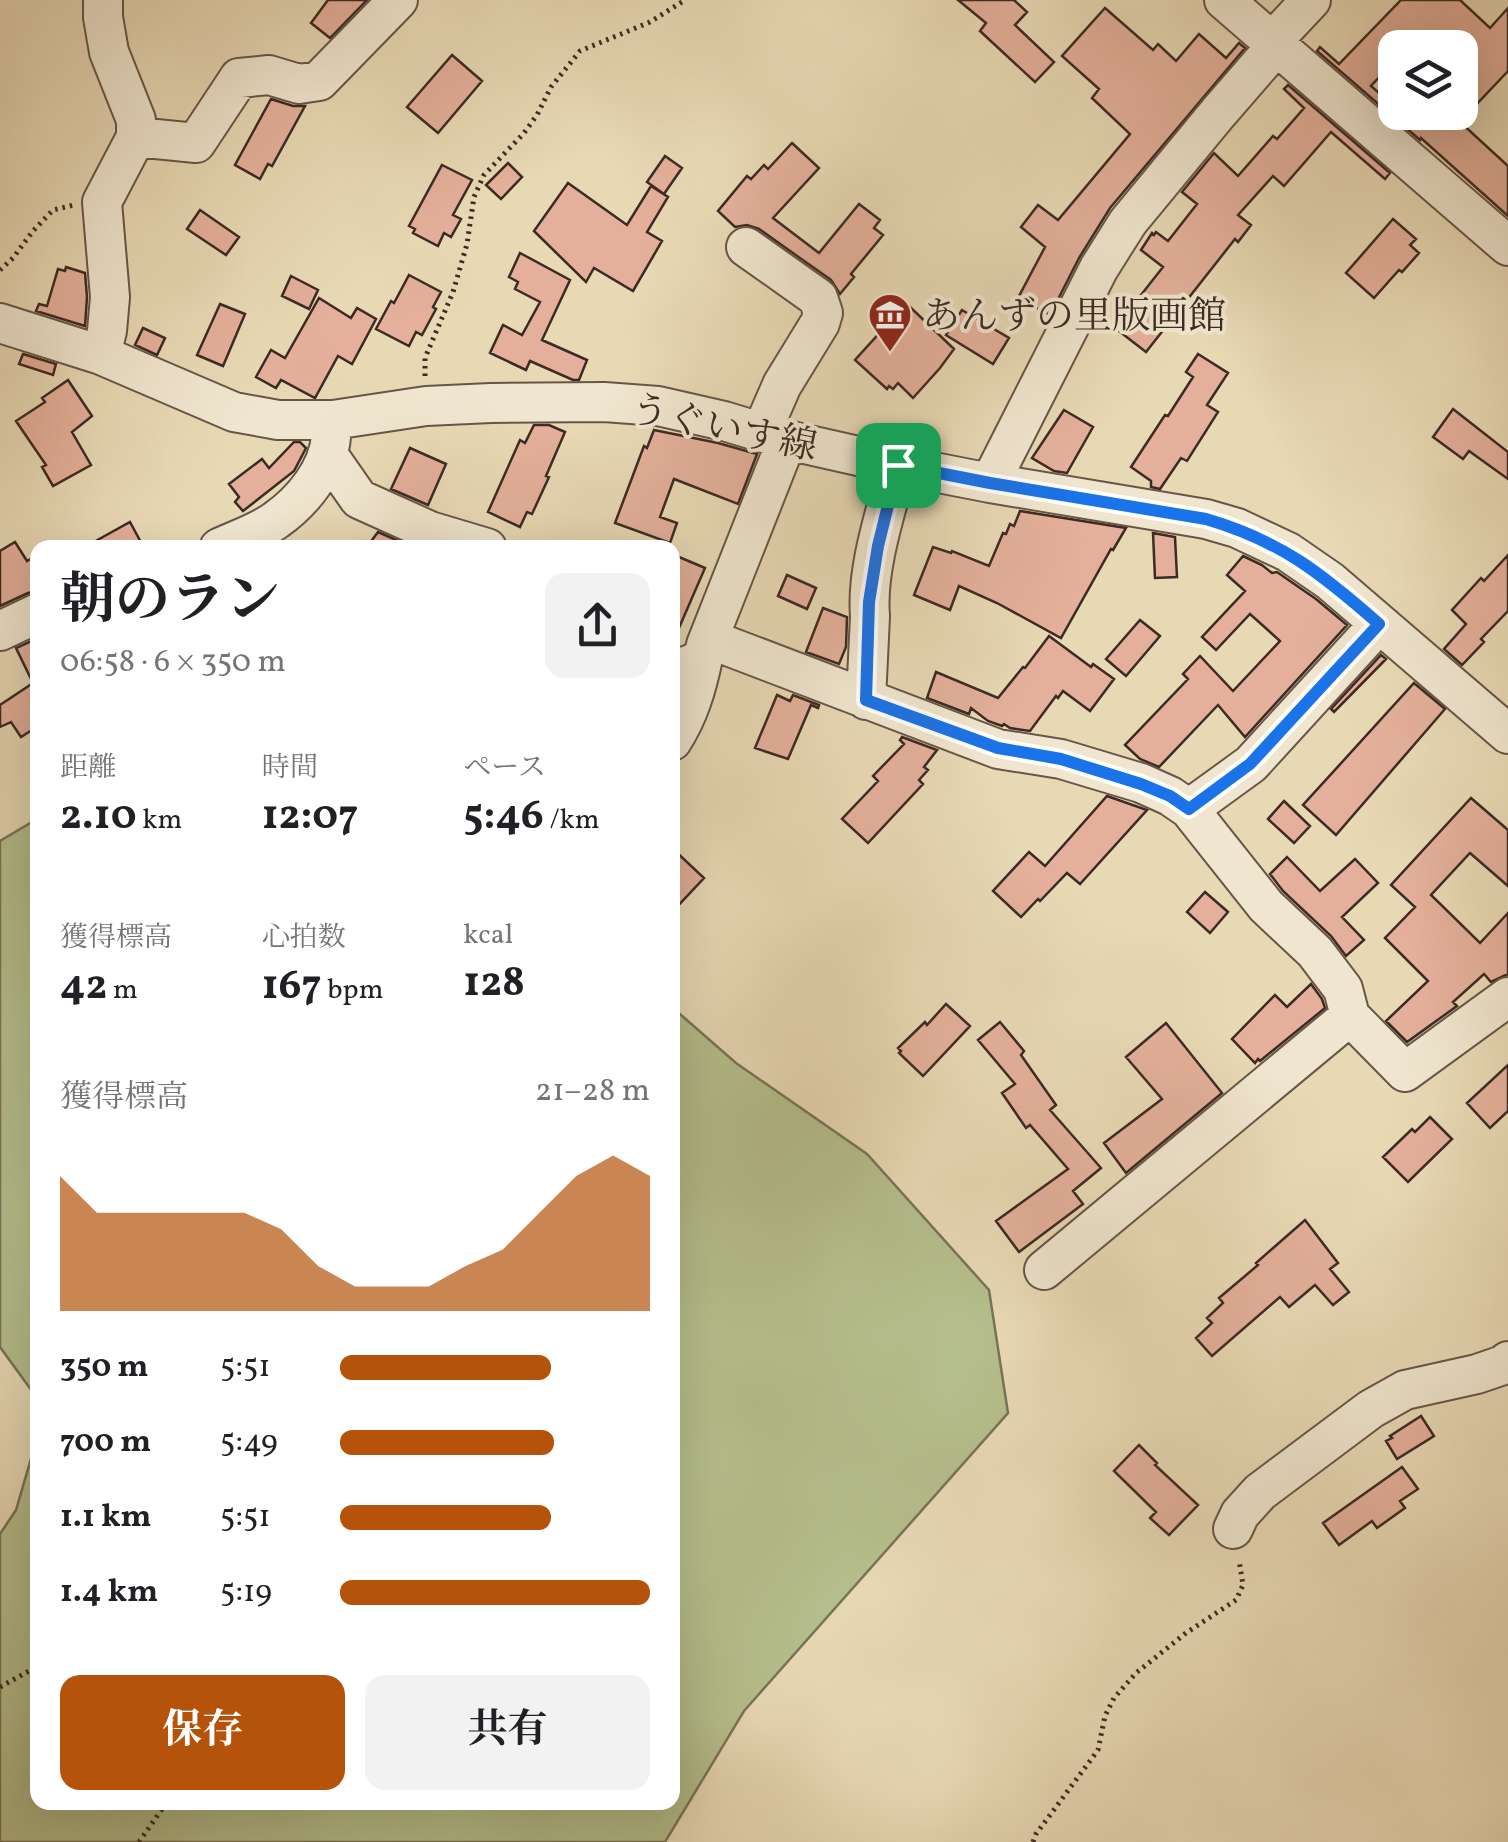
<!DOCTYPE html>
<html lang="ja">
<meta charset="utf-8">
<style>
body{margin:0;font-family:Vollkorn,"Noto Serif JP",serif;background:#f2f2f2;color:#202124;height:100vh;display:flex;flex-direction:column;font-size:38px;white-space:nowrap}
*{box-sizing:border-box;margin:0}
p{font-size:32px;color:#757577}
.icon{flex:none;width:55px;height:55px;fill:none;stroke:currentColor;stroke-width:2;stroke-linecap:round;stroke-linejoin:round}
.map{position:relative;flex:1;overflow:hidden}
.details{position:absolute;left:30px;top:540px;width:650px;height:1270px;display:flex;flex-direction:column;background:#fff;border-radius:20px;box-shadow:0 10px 40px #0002}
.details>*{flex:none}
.controls{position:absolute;left:1378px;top:30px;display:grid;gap:20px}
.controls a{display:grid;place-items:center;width:100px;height:100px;border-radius:20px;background:#fff;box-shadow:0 10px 40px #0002;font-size:50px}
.pin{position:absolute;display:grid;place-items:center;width:85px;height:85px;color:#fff;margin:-42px;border-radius:20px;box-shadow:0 5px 15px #0006}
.round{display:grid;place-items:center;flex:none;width:105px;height:105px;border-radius:20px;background:#f2f2f2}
.headline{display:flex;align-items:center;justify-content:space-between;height:170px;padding:0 30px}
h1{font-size:55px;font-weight:700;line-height:75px}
.figures{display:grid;grid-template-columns:repeat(3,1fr);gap:15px;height:170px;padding:10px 30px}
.figures div{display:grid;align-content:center}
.figures b{font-size:42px;font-weight:700}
.figures small{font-size:28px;font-weight:400}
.figures p{font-size:28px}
.chart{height:280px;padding:20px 30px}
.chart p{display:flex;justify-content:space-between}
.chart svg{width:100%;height:180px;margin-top:10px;fill:#b45309;opacity:.7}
.action{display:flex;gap:20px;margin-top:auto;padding:20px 30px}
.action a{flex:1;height:115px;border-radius:20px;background:#b45309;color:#fff;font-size:40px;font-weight:700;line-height:115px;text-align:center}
.action a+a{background:#f2f2f2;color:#202124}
ul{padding:0 30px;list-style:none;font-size:32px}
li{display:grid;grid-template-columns:160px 120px 1fr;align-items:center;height:75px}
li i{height:25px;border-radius:12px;background:#b45309}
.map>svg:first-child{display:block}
.green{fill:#b5bf8d;stroke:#787458;stroke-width:2.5}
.building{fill:#e4b09b;stroke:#3c2a23;stroke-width:2.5;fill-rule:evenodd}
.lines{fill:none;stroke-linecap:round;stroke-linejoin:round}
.minor-casing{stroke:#675648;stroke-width:42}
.path{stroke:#3c2a23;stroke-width:5;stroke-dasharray:2.5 5;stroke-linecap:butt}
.minor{stroke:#f0e6cf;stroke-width:38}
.route-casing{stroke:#fff;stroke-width:20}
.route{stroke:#1a73e8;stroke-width:12}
.labels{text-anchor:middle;stroke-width:8;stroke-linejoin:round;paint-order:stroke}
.poi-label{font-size:38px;fill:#3c2a23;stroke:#f0e6cf;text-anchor:start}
.street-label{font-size:38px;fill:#3c2a23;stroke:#f0e6cf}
</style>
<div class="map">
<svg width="1508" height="1842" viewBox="0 0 1508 1842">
<rect width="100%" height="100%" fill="#e8d9b5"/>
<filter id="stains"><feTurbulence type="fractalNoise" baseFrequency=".002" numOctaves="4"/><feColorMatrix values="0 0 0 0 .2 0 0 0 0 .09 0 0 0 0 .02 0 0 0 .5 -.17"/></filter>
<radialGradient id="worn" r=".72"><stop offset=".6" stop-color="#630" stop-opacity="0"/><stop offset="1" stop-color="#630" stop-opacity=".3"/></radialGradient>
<path class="green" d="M 37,819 L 37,1398 L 0,1347 L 0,841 Z
M 673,1008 L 736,1063 L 867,1154 L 989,1290 L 1008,1413 L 744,1711 L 665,1842 L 0,1842 L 0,1534 L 16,1510 L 37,1438 L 38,1802 L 672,1802 Z"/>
<path class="building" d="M 328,0 L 367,0 L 330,38 L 311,23 Z
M 958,0 L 1014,0 L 1027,12 L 1015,25 L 1054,62 L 1035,82 L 980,31 L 986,23 Z
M 1401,0 L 1460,0 L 1490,28 L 1508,8 L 1508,71 L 1460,122 L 1508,166 L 1508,216 L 1421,138 L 1420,140 L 1317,51 L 1320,47 L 1339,64 ZM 1418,35 L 1432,48 L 1460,48 L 1460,112 L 1395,112 L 1395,107 L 1371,86 L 1395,60 L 1395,48 L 1406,48 Z
M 1105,8 L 1153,50 L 1158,44 L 1176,61 L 1199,34 L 1226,58 L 1239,43 L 1245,48 L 1110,208 L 1079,258 L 1050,315 L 1018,298 L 1045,247 L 1021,227 L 1038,205 L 1058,220 L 1130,134 L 1092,98 L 1099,89 L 1062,56 Z
M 452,55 L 482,81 L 438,133 L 407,107 Z
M 1288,85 L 1390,173 L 1385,179 L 1331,132 L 1284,186 L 1273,176 L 1238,215 L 1251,225 L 1238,242 L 1235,239 L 1146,352 L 1115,328 L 1163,267 L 1141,250 L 1152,233 L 1154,235 L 1156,232 L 1168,241 L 1197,204 L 1182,192 L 1214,153 L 1238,176 L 1273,136 L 1277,139 L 1304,108 L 1284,89 Z
M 271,99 L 293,106 L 305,106 L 272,166 L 268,164 L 260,179 L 235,165 Z
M 792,143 L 819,168 L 773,218 L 819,253 L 859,204 L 880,220 L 874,228 L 883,235 L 851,274 L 854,277 L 840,294 L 831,280 L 759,229 L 747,225 L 735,227 L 718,211 L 747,176 L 751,179 L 764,165 L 768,169 Z
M 665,156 L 682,168 L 664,194 L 647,182 Z
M 508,163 L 522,177 L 501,199 L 486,185 Z
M 442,165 L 472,180 L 453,215 L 461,219 L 451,237 L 444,233 L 438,246 L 413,233 L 415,229 L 409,226 Z
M 568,183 L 627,225 L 651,186 L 668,197 L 647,232 L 662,241 L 633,291 L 594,268 L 586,282 L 534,231 Z
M 200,210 L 239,237 L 226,255 L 187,229 Z
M 1393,219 L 1416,239 L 1410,245 L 1419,253 L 1402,272 L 1399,270 L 1374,298 L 1346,273 Z
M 520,253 L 570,280 L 542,340 L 587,360 L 579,380 L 573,380 L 530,361 L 526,370 L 490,353 L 503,325 L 522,335 L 540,302 L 515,289 L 518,282 L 509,277 Z
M 66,267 L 85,273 L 87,297 L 85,326 L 36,311 L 39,304 L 47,306 L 58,269 L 65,271 Z
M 409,275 L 441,292 L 433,307 L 436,309 L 422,335 L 416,332 L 409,346 L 376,329 L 391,301 L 394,303 Z
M 291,276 L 318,290 L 309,309 L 282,296 Z
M 319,298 L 351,318 L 357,308 L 376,319 L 352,364 L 338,356 L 315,398 L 281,380 L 276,388 L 256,377 L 271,350 L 285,358 Z
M 220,304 L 245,314 L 223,366 L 197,355 Z
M 909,306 L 954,349 L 940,368 L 913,398 L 898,383 L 893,389 L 889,386 L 887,389 L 855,360 L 895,316 L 898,318 Z
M 962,310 L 1009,338 L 993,364 L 946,335 Z
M 143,328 L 165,338 L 157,355 L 135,345 Z
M 23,354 L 56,364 L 53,375 L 19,364 Z
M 1198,354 L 1228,373 L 1207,405 L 1218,412 L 1187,461 L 1181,458 L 1160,489 L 1151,487 L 1151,481 L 1131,467 L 1165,415 L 1168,416 L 1193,377 L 1186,372 Z
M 68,380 L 92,416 L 72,432 L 91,465 L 53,486 L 42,467 L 46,465 L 16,421 L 45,402 L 42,398 Z
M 1453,409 L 1508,452 L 1508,479 L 1469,451 L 1463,459 L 1433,437 Z
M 1064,410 L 1093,427 L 1067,473 L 1054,471 L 1032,458 Z
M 534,425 L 549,425 L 565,432 L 546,476 L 549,477 L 532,514 L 527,512 L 520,527 L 488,512 L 520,440 L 525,443 Z
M 654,430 L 718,443 L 757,454 L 738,504 L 674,479 L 660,517 L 677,523 L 670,543 L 615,523 L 644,446 L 647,448 Z
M 294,442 L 300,442 L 306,448 L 294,471 L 243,511 L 235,502 L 239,497 L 229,484 L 262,459 L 269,468 Z
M 410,448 L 446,464 L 428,505 L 391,489 Z
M 1020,511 L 1126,528 L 1113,550 L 1111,549 L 1061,638 L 997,603 L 959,586 L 950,610 L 914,595 L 933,547 L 951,553 L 952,551 L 989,566 L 1003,533 L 1006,534 L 1010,524 L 1014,526 Z
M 130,522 L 144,548 L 83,548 Z
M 378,532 L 410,546 L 409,548 L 366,548 Z
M 1153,533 L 1175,537 L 1177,577 L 1155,578 Z
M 15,542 L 27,561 L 38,555 L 38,591 L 28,593 L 0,606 L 0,551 Z
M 672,554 L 705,568 L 672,644 Z
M 1508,555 L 1508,611 L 1481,639 L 1484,642 L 1462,665 L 1444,649 L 1466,624 L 1452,610 L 1481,578 L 1484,581 Z
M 1243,556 L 1262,565 L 1272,573 L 1277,572 L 1316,599 L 1347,625 L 1245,737 L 1218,705 L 1159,767 L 1140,759 L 1125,745 L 1188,679 L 1183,674 L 1200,656 L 1233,691 L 1280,641 L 1250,614 L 1216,650 L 1202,637 L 1245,591 L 1227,575 Z
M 787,575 L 816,588 L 807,609 L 778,596 Z
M 823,608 L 847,617 L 846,647 L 839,664 L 806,652 Z
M 1140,620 L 1160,636 L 1126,676 L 1106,659 Z
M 1049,636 L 1091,667 L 1093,664 L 1114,679 L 1090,711 L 1063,691 L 1058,698 L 1056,696 L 1030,731 L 1010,728 L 1004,724 L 1002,726 L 988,721 L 971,708 L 969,714 L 927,698 L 936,672 L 998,698 L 1023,667 L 1025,668 Z
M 38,638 L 38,726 L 21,737 L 11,722 L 0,727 L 0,705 L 33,683 L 16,648 Z
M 1381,655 L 1386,659 L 1334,712 L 1331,709 Z
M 1414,683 L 1445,709 L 1336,835 L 1303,805 Z
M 777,695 L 790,701 L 793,695 L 819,705 L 818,708 L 811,705 L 788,759 L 755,748 Z
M 902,737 L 937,750 L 924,767 L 928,770 L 919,780 L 923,784 L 868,843 L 842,819 L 878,781 L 873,776 L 904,744 L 900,740 Z
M 1107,796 L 1147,810 L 1080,884 L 1067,873 L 1040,901 L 1038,899 L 1021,917 L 993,891 L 1029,852 L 1045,866 Z
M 1471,798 L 1508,830 L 1508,886 L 1470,853 L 1431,895 L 1480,943 L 1508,913 L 1508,974 L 1491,982 L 1484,974 L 1453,1002 L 1457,1006 L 1407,1042 L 1386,1021 L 1428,981 L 1385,938 L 1415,907 L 1391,885 Z
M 1284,801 L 1310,826 L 1294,843 L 1268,819 Z
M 672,848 L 704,878 L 672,912 Z
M 1287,857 L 1320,891 L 1355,859 L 1378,883 L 1342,917 L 1364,940 L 1346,956 L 1331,936 L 1283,891 L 1270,874 Z
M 1205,892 L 1228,912 L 1210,933 L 1187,912 Z
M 1311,984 L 1322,999 L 1325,1008 L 1260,1061 L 1258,1059 L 1255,1063 L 1232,1039 L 1275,995 L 1287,1007 Z
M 946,1004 L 970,1026 L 923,1076 L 899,1053 L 901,1051 L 898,1048 L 925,1022 L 927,1025 Z
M 1000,1022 L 1024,1051 L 1021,1055 L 1056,1105 L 1050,1110 L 1101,1168 L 1073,1191 L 1083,1204 L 1019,1252 L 996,1221 L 1068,1169 L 1030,1125 L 1026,1128 L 1002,1093 L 1015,1084 L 978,1040 Z
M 1166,1023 L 1222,1093 L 1126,1173 L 1104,1143 L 1162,1099 L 1126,1057 Z
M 1508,1065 L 1508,1111 L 1490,1128 L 1467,1103 Z
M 1430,1117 L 1452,1139 L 1408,1182 L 1383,1157 L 1412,1129 L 1415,1132 Z
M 1305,1220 L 1338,1263 L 1330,1269 L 1349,1292 L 1333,1305 L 1315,1285 L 1289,1307 L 1280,1297 L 1212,1356 L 1196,1338 L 1212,1323 L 1207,1318 L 1223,1303 L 1219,1298 L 1258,1265 L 1256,1263 Z
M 1421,1416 L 1434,1436 L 1397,1459 L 1386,1441 L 1392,1438 L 1390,1436 Z
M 1139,1445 L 1157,1463 L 1155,1465 L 1198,1505 L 1169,1535 L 1150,1518 L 1156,1512 L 1114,1471 Z
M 1402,1467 L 1418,1489 L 1400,1501 L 1405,1508 L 1377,1528 L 1372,1521 L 1339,1545 L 1323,1523 Z"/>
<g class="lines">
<defs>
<path id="minor" d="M 1224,0 L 1508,246
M 136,137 L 196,143 L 239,78 L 269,75 L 299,84 L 319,81 L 398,0
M 746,247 L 818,298 L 823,313 L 820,323 L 782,385 L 762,431
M 0,323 L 101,355 L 234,412 L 278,420 L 333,420 L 426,406 L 491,403 L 604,402 L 658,406 L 724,421 L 787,440 L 898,465 L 990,483 L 1206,519 L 1237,528 L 1288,552 L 1330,581 L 1508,734
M 101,355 L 107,331 L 110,297 L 102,202 L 136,137 L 136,120 L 109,52 L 103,17 L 103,0
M 329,456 L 359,499 L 430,531 L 487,548
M 990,483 L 1099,268 L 1128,222 L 1218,113 L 1270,53 L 1280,33 L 1311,0
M 219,548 C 238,539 260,532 276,520 C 303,501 328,470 331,437
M 0,631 L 38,613
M 706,645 L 787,440
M 672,667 L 687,666 L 703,658 L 706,645 L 725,645 L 998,749 L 1061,759 L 1141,783 L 1170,796 L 1189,809 L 1266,906 L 1315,952 L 1343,989 L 1350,1016 L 1405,1072 L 1508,997
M 866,700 L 870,616 C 866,569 886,511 898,465
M 672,741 C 689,715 697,687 703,658
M 1189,809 L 1251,764 L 1379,624
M 1044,1270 L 1350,1016
M 1233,1529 L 1240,1514 L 1260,1492 L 1371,1409 L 1405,1390 L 1477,1374 L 1503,1365 L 1508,1361"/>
</defs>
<use href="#minor" class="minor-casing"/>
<path class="path" d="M 0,270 L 13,258 L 33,231 L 53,210 L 74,205
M 425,376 L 425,358 L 453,292 L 467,244 L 474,197 L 484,175 L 524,133 L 537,115 L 551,87 L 580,51 L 650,22 L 685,0
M 0,1687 L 38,1666
M 139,1842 L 167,1802
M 1033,1842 L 1036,1834 L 1098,1750 L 1105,1716 L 1114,1698 L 1136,1673 L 1186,1633 L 1236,1600 L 1243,1585 L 1239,1560"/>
<use href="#minor" class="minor"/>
</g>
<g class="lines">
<defs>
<path id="route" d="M 898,465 L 990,483 L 1206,519 C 1281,541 1321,573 1379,624 L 1250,764 L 1189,809 L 1170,796 L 1141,784 L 1061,759 L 998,748 L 866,700 L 869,602 L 878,546 Z"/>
</defs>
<use href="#route" class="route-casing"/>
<use href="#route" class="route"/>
</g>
<defs>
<symbol id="museum-pin" viewBox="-11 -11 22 30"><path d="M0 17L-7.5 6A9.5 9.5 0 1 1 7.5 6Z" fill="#8f2418" stroke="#f0e6cf"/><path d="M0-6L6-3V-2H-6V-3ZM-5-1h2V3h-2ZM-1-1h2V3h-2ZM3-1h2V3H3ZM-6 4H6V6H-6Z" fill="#fff"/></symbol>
</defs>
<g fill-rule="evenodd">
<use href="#museum-pin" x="865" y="290" width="50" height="68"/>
</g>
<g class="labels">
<g class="poi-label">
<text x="922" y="328">あんずの里版画館</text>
</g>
<g class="street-label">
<text transform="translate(724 427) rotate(12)" y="13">うぐいす線</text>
</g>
</g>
<rect width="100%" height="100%" filter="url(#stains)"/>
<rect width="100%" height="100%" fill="url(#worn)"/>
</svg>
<div class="controls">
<a><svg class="icon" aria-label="layers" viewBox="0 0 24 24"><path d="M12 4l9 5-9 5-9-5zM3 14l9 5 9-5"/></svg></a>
</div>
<div class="pin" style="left:898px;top:465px;background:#1e9e55"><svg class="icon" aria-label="arrive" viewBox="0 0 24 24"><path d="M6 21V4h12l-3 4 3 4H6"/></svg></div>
<section class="details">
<div class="headline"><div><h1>朝のラン</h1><p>06:58 · 6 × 350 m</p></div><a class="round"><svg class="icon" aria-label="share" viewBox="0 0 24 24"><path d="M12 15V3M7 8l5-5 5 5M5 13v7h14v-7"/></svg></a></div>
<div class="figures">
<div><p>距離</p><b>2.10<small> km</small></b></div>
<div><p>時間</p><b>12:07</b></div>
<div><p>ペース</p><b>5:46<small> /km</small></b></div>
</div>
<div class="figures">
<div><p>獲得標高</p><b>42<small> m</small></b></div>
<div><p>心拍数</p><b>167<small> bpm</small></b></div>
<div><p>kcal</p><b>128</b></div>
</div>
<div class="chart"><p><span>獲得標高</span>21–28 m</p>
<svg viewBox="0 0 160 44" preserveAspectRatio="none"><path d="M0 44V11L10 20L20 20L30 20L40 20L50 20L60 24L70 33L80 38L90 38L100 38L110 33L120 29L130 20L140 11L150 6L160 11V44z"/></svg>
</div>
<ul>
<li><b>350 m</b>5:51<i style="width:68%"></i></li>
<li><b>700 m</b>5:49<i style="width:69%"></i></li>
<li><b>1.1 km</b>5:51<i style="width:68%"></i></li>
<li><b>1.4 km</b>5:19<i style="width:100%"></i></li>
</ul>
<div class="action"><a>保存</a><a>共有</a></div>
</section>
</div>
